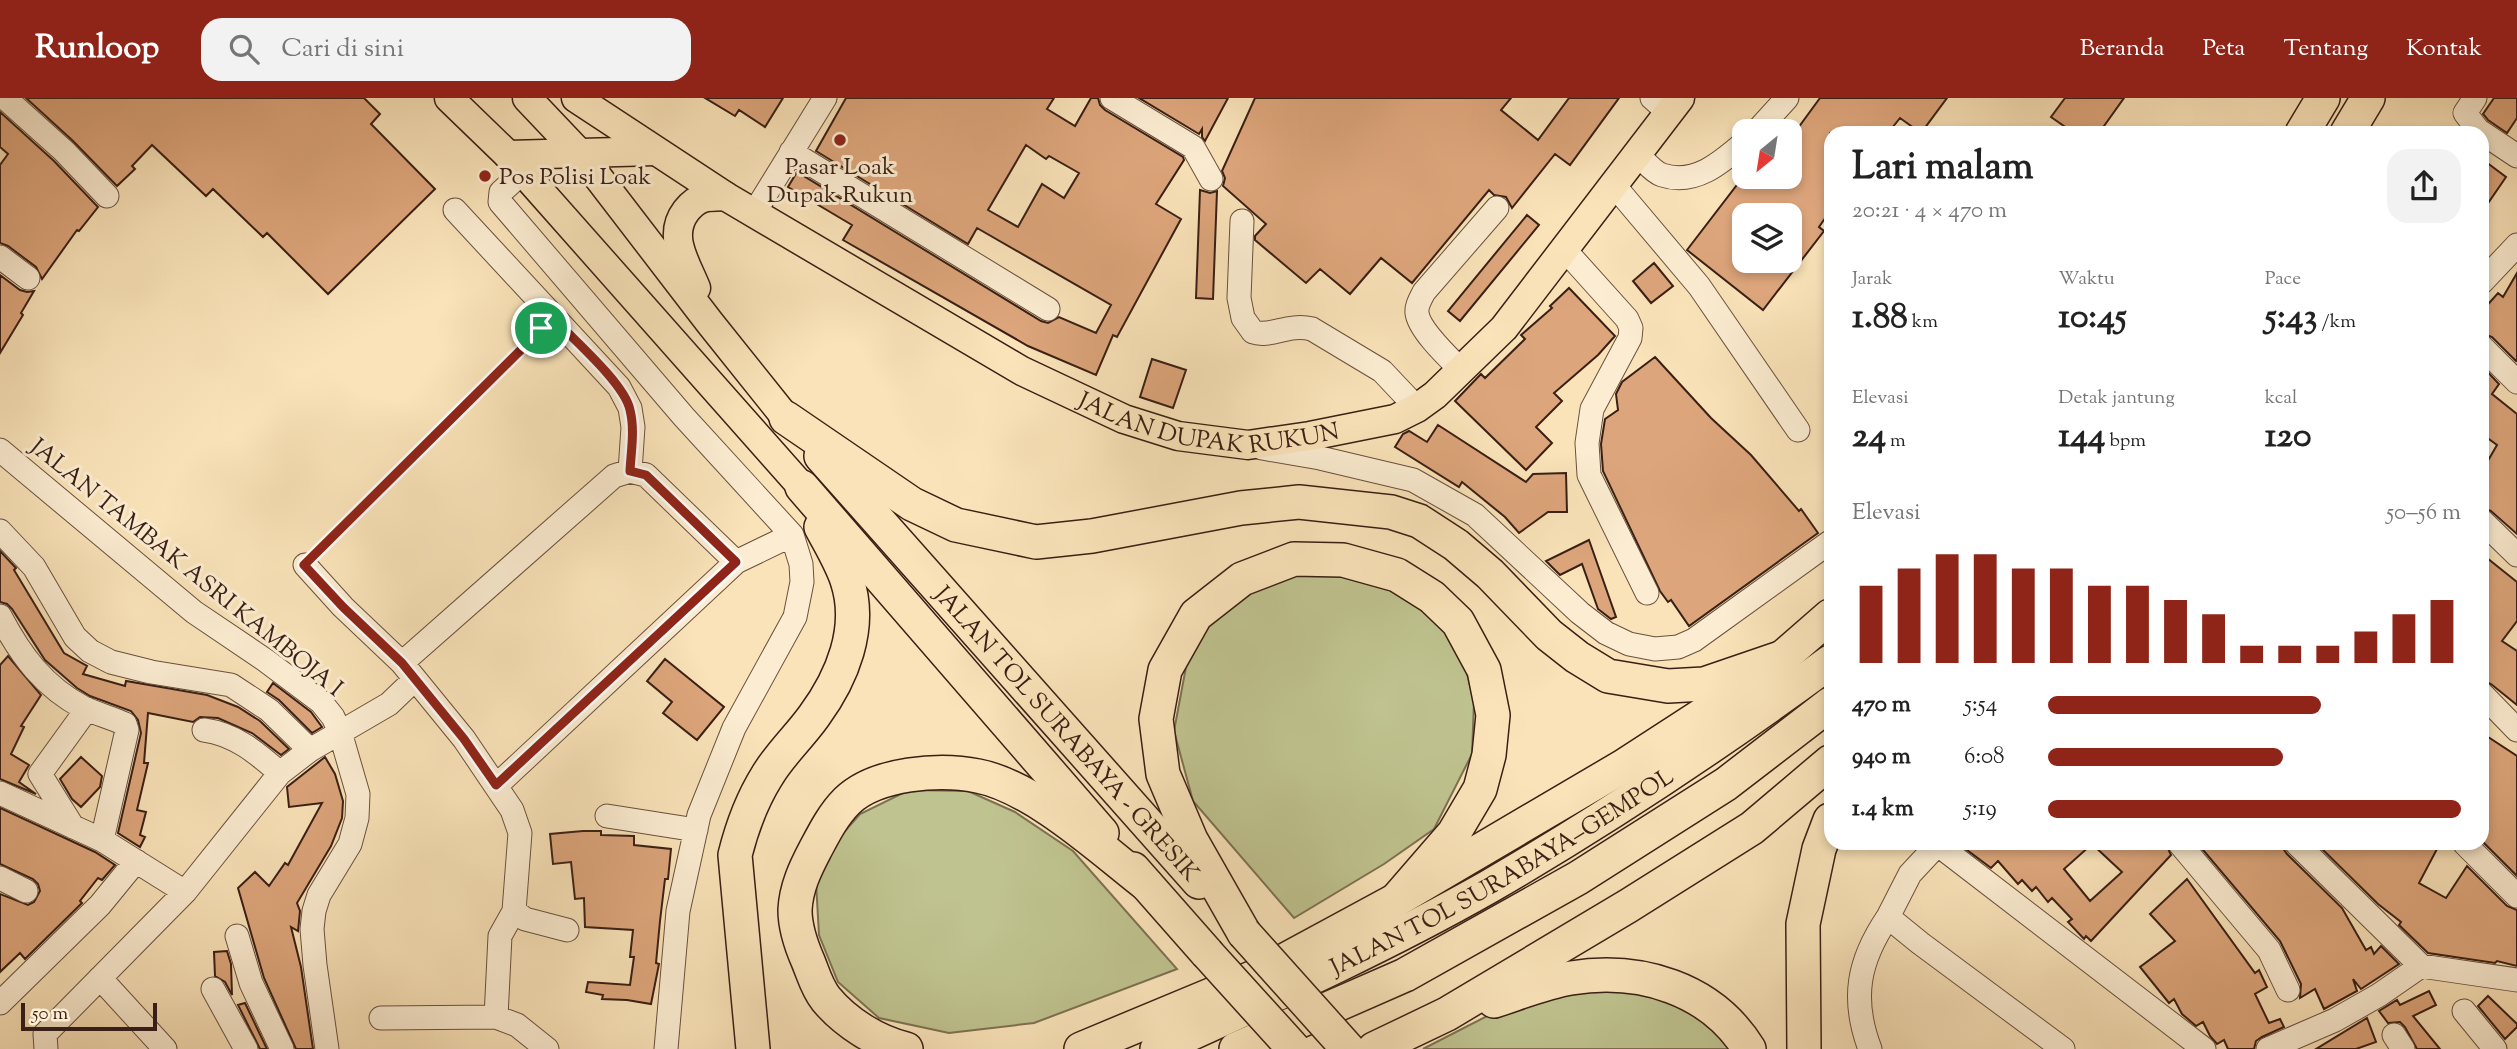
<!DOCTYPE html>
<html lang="id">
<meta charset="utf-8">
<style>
body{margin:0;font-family:"Sorts Mill Goudy",serif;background:#f2f2f2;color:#222;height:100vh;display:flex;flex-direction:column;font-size:26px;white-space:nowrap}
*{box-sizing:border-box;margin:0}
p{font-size:23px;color:#767676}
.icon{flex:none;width:38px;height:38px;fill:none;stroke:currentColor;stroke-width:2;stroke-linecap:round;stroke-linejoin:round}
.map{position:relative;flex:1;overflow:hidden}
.side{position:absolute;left:1824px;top:28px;width:665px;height:724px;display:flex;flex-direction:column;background:#fff;border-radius:21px;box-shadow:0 4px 10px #0003}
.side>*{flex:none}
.needle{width:46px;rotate:210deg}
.tools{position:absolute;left:1732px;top:21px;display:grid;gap:14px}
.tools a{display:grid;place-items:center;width:70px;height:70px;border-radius:14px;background:#fff;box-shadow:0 4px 10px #0003;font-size:35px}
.scale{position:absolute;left:21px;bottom:18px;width:136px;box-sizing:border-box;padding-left:7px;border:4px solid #391f15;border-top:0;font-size:19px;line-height:24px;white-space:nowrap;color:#391f15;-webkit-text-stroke:5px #fcedd2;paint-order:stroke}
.pin{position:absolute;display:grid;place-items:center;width:60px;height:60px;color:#fff;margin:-30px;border:4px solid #fff;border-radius:50%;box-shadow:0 2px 7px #0007}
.round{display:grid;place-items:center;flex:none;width:74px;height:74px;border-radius:21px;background:#f2f2f2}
.head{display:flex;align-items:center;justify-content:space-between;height:119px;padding:0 28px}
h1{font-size:38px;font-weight:800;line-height:52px}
.figures{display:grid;grid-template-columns:repeat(3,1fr);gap:10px;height:119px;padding:7px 28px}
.figures div{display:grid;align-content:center}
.figures b{font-size:35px;font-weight:800}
.figures small{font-size:19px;font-weight:400}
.figures p{font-size:19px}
.chart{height:196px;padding:14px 28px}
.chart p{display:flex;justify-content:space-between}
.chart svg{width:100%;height:126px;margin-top:7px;stroke:#8f2418;stroke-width:6}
ul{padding:0 28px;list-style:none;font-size:23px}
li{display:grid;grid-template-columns:112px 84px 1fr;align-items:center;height:52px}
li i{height:18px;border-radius:9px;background:#8f2418}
header{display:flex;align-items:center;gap:42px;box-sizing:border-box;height:98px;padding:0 35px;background:#8f2418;color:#fff}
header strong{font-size:33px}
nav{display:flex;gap:38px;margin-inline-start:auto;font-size:24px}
.search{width:490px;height:63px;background:#f2f2f2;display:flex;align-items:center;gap:18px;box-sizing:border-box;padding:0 24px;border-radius:21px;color:#767676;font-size:26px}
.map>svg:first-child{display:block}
.green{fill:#bfc38f;stroke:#7c7152;stroke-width:2}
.building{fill:#dda57b;stroke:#391f15;stroke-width:2;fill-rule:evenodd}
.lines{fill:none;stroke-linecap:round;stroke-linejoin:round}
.minor-casing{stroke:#69503e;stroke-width:25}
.major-casing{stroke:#391f15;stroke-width:31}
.highway-casing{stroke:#391f15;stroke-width:36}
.path{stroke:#391f15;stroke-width:3.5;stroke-dasharray:5 3.5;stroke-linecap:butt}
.minor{stroke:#fcedd2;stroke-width:23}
.major{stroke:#fae3b9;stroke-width:28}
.highway{stroke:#fae3b9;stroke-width:33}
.highway-bridge-casing{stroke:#391f15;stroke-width:36;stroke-linecap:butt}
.highway-bridge{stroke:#fae3b9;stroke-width:33}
.route-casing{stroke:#fff;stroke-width:14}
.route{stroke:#8f2418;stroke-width:9}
.poi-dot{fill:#8f2418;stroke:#fcedd2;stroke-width:2.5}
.labels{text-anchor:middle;stroke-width:6;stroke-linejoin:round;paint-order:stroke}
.poi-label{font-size:24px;fill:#391f15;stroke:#fcedd2}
.street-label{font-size:24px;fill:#391f15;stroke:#fcedd2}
</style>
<header>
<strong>Runloop</strong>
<div class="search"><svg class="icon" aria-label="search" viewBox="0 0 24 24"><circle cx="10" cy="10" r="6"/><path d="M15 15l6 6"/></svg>Cari di sini</div>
<nav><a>Beranda</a><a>Peta</a><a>Tentang</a><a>Kontak</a></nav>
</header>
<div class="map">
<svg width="2517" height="951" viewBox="0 0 2517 951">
<rect width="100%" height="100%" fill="#fae3b9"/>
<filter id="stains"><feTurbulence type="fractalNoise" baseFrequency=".00286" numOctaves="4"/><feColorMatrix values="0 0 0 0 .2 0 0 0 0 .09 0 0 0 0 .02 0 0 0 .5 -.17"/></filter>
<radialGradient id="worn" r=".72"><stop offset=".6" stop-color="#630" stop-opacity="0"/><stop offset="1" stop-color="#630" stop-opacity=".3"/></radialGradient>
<path class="green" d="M 1297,467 L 1395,486 L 1435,514 L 1463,559 L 1474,604 L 1472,656 L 1434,731 L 1384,766 L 1294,820 L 1193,703 L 1174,633 L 1186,569 L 1212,521 L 1248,488 Z
M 909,692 L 968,693 L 1015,714 L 1073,753 L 1177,871 L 1034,925 L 949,935 L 879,920 L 838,884 L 819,837 L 816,784 L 830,750 L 860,716 Z
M 1575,885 L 1675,897 L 1734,951 L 1423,951 L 1493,915 Z"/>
<path class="building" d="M 26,0 L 364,0 L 380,16 L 371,26 L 435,91 L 328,196 L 267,135 L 263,139 L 213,91 L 206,98 L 152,47 L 132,68 L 135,71 L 117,88 L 73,43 Z
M 705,0 L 783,0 L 765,29 L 739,12 L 735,18 Z
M 846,0 L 1054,0 L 1047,11 L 1075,28 L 1091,0 L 1098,0 L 1100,7 L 1105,12 L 1183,59 L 1184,62 L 1156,106 L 1181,121 L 1117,239 L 1113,237 L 1096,277 L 1028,248 L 843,142 L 852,127 L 788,89 L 797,74 L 1041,223 L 1048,225 L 1059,219 L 1096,235 L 1111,207 L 977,130 L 968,146 L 816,53 ZM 1026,47 L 1046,61 L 1049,58 L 1079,75 L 1064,100 L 1042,86 L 1018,129 L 988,112 Z
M 1139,0 L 1228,0 L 1205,43 L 1202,39 L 1202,31 L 1199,36 Z
M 1255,0 L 1511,0 L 1501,12 L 1538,42 L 1569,0 L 1619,0 L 1570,67 L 1555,56 L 1512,110 L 1506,99 L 1494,97 L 1489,92 L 1412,185 L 1381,160 L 1350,196 L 1320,171 L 1306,185 L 1255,142 L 1255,138 L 1266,126 L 1223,88 L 1225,80 L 1222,73 Z
M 1820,0 L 1947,0 L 1921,35 L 1900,20 L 1888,35 L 1830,35 L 1830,113 L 1819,129 L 1824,133 L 1763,212 L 1687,152 L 1743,79 L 1790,79 L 1790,41 ZM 1745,117 L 1790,117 L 1790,163 L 1745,163 Z
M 2065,0 L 2124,0 L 2099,35 L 2074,35 L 2051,19 Z
M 2494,0 L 2517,0 L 2517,20 L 2507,35 L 2488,22 L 2483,16 Z
M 0,14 L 54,63 L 98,109 L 79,133 L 77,132 L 42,181 L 36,169 L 8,148 L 0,145 L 0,67 L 8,56 L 0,49 Z
M 2482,61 L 2506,79 L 2482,114 Z
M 1200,92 L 1210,95 L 1217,93 L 1213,201 L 1196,200 Z
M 1527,117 L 1539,127 L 1460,223 L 1448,213 Z
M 1654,165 L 1673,188 L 1651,205 L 1633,183 Z
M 2517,175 L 2517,261 L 2516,263 L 2492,239 L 2482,235 L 2482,213 L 2498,195 L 2503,199 Z
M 0,177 L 20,192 L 27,194 L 34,193 L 21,215 L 23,217 L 0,255 Z
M 1569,190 L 1615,238 L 1598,257 L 1554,295 L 1562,303 L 1536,329 L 1552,345 L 1526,372 L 1455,303 L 1481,276 L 1485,280 L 1525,241 L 1521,237 L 1552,210 L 1550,208 Z
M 1655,259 L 1711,320 L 1751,357 L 1799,413 L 1801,411 L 1818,435 L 1689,528 L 1671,502 L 1668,504 L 1660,493 L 1603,373 L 1601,346 L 1605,321 L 1618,312 L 1616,296 L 1622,284 Z
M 1152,261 L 1186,272 L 1173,310 L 1140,299 Z
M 2482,268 L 2499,286 L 2492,296 L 2517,316 L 2517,436 L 2491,413 L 2482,409 L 2482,373 L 2497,347 L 2482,336 Z
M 1438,327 L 1526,384 L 1533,376 L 1566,375 L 1567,414 L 1548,414 L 1519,435 L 1505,419 L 1462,384 L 1459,389 L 1395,349 L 1403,336 L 1409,333 L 1427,344 Z
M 1589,442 L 1616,519 L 1611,521 L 1598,511 L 1582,466 L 1560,477 L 1546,463 Z
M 0,453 L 16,470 L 14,472 L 64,555 L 87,568 L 83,576 L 125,588 L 126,583 L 207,597 L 238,609 L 260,623 L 289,651 L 281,657 L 252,635 L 218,620 L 200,619 L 193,624 L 148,615 L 144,665 L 148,665 L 137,712 L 146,714 L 140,737 L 145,739 L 140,749 L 118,735 L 141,635 L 138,622 L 131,613 L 90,598 L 77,590 L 45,562 L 12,511 L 7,506 L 0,504 Z
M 2482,456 L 2517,484 L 2517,523 L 2502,543 L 2517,553 L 2517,607 L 2491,586 L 2482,582 Z
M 8,558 L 41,597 L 21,628 L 24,629 L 11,656 L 29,667 L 19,684 L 36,696 L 0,681 L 0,567 Z
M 665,561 L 724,609 L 697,642 L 663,615 L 672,604 L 647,583 Z
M 273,585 L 311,614 L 322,629 L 312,635 L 279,602 L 267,594 Z
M 2482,635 L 2517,658 L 2517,778 L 2482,743 Z
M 81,659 L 102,678 L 100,689 L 81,709 L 72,701 L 60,681 Z
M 325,659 L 335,676 L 343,703 L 342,720 L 331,748 L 297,805 L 300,813 L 298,833 L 291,829 L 301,869 L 313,951 L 296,951 L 264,880 L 238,790 L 255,774 L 269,788 L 285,765 L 288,767 L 322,705 L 289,709 L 287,689 Z
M 0,710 L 95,754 L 115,767 L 102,782 L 98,780 L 80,803 L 82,805 L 25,861 L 20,855 L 0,874 L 0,796 L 28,807 L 34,804 L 40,793 L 38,786 L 33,781 L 0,766 Z
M 583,733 L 601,733 L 601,737 L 634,738 L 634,747 L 671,751 L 668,781 L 665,781 L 660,823 L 656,865 L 659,866 L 651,906 L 627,902 L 602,901 L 603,897 L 586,894 L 588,884 L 630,887 L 634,859 L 630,859 L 633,832 L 585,829 L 584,800 L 575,801 L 571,764 L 553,766 L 550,736 Z
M 1959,746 L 2166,746 L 2171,757 L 2091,843 L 2086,838 L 2084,841 L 2068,824 L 2072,821 L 2052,800 L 2048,804 L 2036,789 L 2032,793 L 2022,782 L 2018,786 L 1998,763 L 1991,770 ZM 2092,746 L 2122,774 L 2090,803 L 2064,771 Z
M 2198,746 L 2280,746 L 2287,756 L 2342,810 L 2366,852 L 2371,849 L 2374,856 L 2381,848 L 2399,866 L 2361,891 L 2353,881 L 2357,893 L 2324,911 L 2315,891 L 2300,900 L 2301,886 L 2280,843 Z
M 2317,746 L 2426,746 L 2437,751 L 2419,785 L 2446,800 L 2467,768 L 2507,808 L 2517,812 L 2517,868 L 2497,863 L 2495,865 L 2428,855 L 2399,827 L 2401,824 L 2378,806 Z
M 2187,781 L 2255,875 L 2259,872 L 2267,889 L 2255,896 L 2269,925 L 2280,921 L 2284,929 L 2262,939 L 2256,943 L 2254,951 L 2228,951 L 2224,942 L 2217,946 L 2210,938 L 2203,924 L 2196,928 L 2182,916 L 2174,901 L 2169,905 L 2140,869 L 2175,843 L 2150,816 Z
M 227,853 L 231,866 L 232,897 L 225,884 L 215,878 L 214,854 Z
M 2429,893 L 2436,907 L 2413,918 L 2440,951 L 2417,951 L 2405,929 L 2400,924 L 2388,925 L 2379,913 L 2397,902 L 2400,907 Z
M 2488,898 L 2517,926 L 2517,929 L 2505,941 L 2478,908 Z
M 245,905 L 267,951 L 260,951 L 238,907 Z
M 2367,920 L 2376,944 L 2356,951 L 2316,951 Z"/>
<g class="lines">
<defs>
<path id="minor" d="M 5,0 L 64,53 L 107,98
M 1112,0 L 1193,49 L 1211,81
M 1652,0 L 1669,15
M 2475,0 L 2465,15 L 2478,32 L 2517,58
M 1757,33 L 1787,0
M 791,54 L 1048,211
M 1637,56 C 1644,62 1653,74 1662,77 C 1695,88 1722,64 1745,44
M 523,74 L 501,94 L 500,104 L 684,319 L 792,437 L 801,466 L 802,484 L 795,519 L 734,630 L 699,717 L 678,813 L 666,951
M 1613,86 L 1699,188 L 1798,332
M 455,112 L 619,289 L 630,310 L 633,329 L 630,373
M 754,115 L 825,0
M 1242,123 L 1239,200 L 1243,220 L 1253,234 C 1270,240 1288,225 1312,231 L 1382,273 L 1417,310
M 1564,151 L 1627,221 L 1631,230 L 1630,240 L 1592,311 L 1587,345 L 1589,377 L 1647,495
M 0,159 L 28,180
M 2482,184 L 2517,147
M 2482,249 L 2517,284
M 1461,272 C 1449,260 1419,232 1417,215 C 1416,208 1421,200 1424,194 L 1497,110
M 1262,350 L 1320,360 L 1413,382 L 1475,417 L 1580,515 L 1606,535 L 1629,546 L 1655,551 L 1678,549 L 1694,542 L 1830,444
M 0,352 L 194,514 L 265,562 L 321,604 L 333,619 L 340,634 L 358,696 L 357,720 L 350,746 L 319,797 L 314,813 L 312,831 L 315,867 L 327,951
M 2482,423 L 2517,457
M 0,433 L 34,469 L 75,539 L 90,553 L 111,564 L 151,574 L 231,587 L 269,612 L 310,652
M 305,467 L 343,509 L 402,565 L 464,641 L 512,712 L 520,735 L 514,813 L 525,821 L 567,832
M 0,518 C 21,558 44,589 84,610 C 97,616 112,620 125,626 L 127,632 L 102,742
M 402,565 L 614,378 L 630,373 L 646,377 L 736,464
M 2482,596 L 2517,632
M 204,632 C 235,636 257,655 280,675
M 497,687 L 736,464 L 792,437
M 0,695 L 102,742 L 185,794
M 607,718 L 696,732
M 73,729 L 40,676 L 87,611
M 1937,746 L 2204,951
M 1938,746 L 1910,776 L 1888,819 L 1920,845 L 2063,951
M 2180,746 L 2269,852 L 2288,892
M 2297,746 L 2421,868
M 2465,746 L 2517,798
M 0,780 L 26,793
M 237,838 L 251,885 L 282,951
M 100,880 L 165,951
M 213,891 L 246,951
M 0,905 L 100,807 L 136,763
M 2464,913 L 2495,951
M 496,919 L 500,838 L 514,813
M 381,920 L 496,919 L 517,927 L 547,951
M 2394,937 L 2403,951
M 46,951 L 45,936 L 185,794 L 280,675 L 310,652 L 389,606 L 414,582
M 1870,951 C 1851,901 1858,863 1888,819
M 2268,951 L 2335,922 L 2379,897 L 2421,868 L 2517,882"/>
<g id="major">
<path d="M 449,0 L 508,57 L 802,389"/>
<path d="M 527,0 L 581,57 L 710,225 L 786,320"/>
<path id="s1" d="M 576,0 L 725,98 L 1022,273 L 1124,321 L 1178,338 L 1248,347 L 1310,338 L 1395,321 L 1417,310 L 1435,297 L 1504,230 L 1680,0"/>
<path d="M 508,57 L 655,53"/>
<path d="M 696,190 C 686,165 667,138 686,113 C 690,108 696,102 703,100 C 710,98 718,99 725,98"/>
</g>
<g id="highway">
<path d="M 2302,35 L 2323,0"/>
<path d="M 2347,35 L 2368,0"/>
<path d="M 786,320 L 912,406 L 956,427 L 1036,444 L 1092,438 L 1241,410 L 1299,404 L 1391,414 L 1419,423 L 1456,447 L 1490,476 L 1549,537 L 1577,559 L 1608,578 L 1668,588 L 1704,586 L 1783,559"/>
<path id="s2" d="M 821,358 L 1199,784"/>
<path d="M 802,389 L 1102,735"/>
<path d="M 1133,771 L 1207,855"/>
<path d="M 1244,835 L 1191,742 L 1163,676 L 1156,621 L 1165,572 L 1196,517 L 1242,481 L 1294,461 L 1343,462 L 1397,477 L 1432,499 L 1458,524 L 1484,572 L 1493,617 L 1489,657 L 1480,691 L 1454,735 L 1396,802"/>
<path d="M 1494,903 C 1519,895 1546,884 1571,880 C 1640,869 1711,890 1749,951"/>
<path d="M 753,951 L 735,757 C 742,729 752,702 767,678 C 780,656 799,639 814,618 C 842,580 863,530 847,482 C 841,464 830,446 821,429"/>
<path d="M 906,951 C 876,944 845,924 826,901 C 817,890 813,875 808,863 C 801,847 795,829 795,812 C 796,790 805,771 815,752 C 824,735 833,717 847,703 C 876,675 940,670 978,678 C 1034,689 1101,751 1146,786"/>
<path d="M 1081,951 L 1254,879 L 1396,802 L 1622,669 L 1713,610 L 1783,559 L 1830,518"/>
<path id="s3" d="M 1157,951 C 1269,900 1383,849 1490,788 C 1607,720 1721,644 1830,564"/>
<path d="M 1236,951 L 1405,877 L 1578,780 L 1726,686 L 1830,606"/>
<path d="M 1374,951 L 1447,916 L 1628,808 L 1752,730 L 1830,664"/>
<path d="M 1804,951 L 1803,826 L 1819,751 L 1830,722"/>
</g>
</defs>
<use href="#minor" class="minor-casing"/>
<use href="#major" class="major-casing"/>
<use href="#highway" class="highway-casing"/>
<path class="path" d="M 318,453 L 540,231"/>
<use href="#minor" class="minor"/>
<use href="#major" class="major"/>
<use href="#highway" class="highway"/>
<defs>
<path id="highway-bridge" d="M 1244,835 L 1348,951
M 1207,855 L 1294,951"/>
</defs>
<use href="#highway-bridge" class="highway-bridge-casing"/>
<use href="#highway-bridge" class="highway-bridge"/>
</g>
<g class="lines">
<defs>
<path id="route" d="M 553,220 C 573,241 625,286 630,312 C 635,332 631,353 630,373 L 646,377 L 736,464 L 496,687 L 464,641 L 402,565 L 343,509 L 304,467 Z"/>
</defs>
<use href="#route" class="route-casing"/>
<use href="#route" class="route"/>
</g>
<g class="poi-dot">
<circle cx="840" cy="42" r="7"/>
<circle cx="485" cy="78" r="7"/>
</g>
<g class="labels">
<g class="poi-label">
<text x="840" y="76">Pasar Loak<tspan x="840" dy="28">Dupak Rukun</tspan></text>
<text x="499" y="86" text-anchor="start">Pos Polisi Loak</text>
</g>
<g class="street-label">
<text dy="8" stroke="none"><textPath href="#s1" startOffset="721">JALAN DUPAK RUKUN</textPath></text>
<text transform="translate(187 469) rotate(39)" y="8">JALAN TAMBAK ASRI KAMBOJA I</text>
<text dy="8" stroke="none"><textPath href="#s2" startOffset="371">JALAN TOL SURABAYA - GRESIK</textPath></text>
<text dy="8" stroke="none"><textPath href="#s3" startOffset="388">JALAN TOL SURABAYA–GEMPOL</textPath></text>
</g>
</g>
<rect width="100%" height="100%" filter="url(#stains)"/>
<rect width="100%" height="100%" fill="url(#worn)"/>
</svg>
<div class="tools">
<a><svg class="needle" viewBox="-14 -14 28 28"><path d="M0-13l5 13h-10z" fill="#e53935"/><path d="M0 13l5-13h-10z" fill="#767676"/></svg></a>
<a><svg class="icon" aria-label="layers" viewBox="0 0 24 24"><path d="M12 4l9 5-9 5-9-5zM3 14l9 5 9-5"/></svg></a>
</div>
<div class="scale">50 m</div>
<div class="pin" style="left:541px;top:230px;background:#1e9e55"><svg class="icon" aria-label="arrive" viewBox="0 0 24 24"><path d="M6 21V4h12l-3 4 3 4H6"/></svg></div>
<section class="side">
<div class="head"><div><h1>Lari malam</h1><p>20:21 · 4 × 470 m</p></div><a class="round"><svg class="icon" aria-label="share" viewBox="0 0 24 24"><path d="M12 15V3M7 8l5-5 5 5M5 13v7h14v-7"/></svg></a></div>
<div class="figures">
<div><p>Jarak</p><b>1.88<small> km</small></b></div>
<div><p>Waktu</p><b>10:45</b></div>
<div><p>Pace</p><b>5:43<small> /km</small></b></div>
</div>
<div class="figures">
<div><p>Elevasi</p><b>24<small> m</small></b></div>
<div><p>Detak jantung</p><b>144<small> bpm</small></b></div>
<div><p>kcal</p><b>120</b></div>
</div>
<div class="chart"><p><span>Elevasi</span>50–56 m</p>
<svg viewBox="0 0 160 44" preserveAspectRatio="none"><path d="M5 44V17M15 44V11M25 44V6M35 44V6M45 44V11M55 44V11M65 44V17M75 44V17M85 44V22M95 44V27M105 44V38M115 44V38M125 44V38M135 44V33M145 44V27M155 44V22"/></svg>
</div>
<ul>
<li><b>470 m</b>5:54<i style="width:66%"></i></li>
<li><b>940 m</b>6:08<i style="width:57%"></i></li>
<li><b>1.4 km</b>5:19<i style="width:100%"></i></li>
</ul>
</section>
</div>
